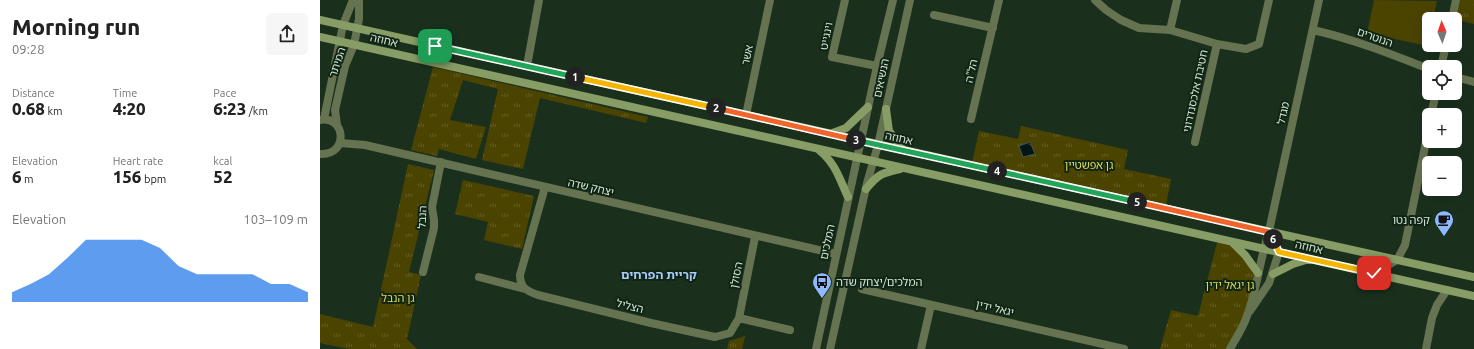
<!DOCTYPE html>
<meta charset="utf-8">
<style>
body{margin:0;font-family:Ubuntu,"Noto Sans Hebrew",sans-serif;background:#f6f6f6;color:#222;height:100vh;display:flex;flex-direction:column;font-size:15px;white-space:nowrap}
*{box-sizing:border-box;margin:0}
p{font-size:13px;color:#767676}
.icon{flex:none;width:22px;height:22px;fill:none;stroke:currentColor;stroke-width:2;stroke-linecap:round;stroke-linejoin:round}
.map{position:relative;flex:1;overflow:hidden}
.sheet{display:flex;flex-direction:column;background:#fff;width:320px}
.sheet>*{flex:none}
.needle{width:26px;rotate:358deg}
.tools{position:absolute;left:1102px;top:12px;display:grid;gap:8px}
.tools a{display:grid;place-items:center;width:40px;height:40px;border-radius:6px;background:#fff;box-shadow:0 4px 16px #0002;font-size:20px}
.pin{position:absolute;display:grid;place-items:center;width:34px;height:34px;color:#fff;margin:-17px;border-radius:8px;box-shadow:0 2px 6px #0006}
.km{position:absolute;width:20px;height:20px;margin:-10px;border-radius:50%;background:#222;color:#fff;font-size:11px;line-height:20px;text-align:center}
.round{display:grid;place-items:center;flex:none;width:42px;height:42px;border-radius:6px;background:#f6f6f6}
.headline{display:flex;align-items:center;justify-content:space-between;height:68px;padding:0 12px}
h1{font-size:22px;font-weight:800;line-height:30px}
.figures{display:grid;grid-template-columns:repeat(3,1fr);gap:6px;height:68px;padding:4px 12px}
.figures div{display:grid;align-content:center}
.figures b{font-size:17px;font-weight:800}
.figures small{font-size:11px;font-weight:400}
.figures p{font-size:11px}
.chart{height:112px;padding:8px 12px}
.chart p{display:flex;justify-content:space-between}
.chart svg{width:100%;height:72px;margin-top:4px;fill:#1a73e8;opacity:.7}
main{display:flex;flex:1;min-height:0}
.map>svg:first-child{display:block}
.grass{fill:url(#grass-tufts)}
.pitch{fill:#4b4300}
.water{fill:url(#water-ripples);stroke:#435350}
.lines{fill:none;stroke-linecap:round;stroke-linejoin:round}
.minor{stroke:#667351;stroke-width:8}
.tertiary{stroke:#667351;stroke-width:8}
.secondary{stroke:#889d65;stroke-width:8}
.split-1-casing{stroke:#fff;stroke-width:8}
.split-2-casing{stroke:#fff;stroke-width:8}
.split-3-casing{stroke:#fff;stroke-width:8}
.split-4-casing{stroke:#fff;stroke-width:8}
.split-5-casing{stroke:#fff;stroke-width:8}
.split-6-casing{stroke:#fff;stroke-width:8}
.split-7-casing{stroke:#fff;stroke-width:8}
.split-1{stroke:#22a559;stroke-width:5}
.split-2{stroke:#f5b400;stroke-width:5}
.split-3{stroke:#f0652b;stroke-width:5}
.split-4{stroke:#22a559;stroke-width:5}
.split-5{stroke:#22a559;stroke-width:5}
.split-6{stroke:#f0652b;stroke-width:5}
.split-7{stroke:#f5b400;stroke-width:5}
.labels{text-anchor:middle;stroke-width:4;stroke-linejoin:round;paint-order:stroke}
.street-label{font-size:11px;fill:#d7e4d8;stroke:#102614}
.park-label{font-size:11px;fill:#e6d753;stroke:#102614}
.poi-label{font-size:11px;fill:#d7e4d8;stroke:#102614;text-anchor:end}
.neighbourhood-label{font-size:12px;font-weight:bold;fill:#aac9fc;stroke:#102614}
</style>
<main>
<section class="sheet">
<div class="headline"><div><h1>Morning run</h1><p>09:28</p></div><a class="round"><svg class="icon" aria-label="share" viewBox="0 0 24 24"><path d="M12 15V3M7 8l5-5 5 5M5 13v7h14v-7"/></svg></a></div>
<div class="figures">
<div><p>Distance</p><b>0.68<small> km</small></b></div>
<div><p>Time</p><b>4:20</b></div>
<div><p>Pace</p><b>6:23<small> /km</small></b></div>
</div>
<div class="figures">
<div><p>Elevation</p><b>6<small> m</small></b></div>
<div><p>Heart rate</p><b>156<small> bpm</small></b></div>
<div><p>kcal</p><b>52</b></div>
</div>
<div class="chart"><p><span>Elevation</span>103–109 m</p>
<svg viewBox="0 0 160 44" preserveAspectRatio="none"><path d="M0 44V38L10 33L20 27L30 17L40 6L50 6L60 6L70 6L80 11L90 22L100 27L110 27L120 27L130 27L140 33L150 33L160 38V44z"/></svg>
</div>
</section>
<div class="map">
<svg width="1154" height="349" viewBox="0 0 1154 349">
<defs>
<pattern id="grass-tufts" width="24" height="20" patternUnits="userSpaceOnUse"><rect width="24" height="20" fill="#4b4300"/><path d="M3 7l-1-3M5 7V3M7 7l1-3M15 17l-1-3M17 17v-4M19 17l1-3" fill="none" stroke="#645e24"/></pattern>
<pattern id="water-ripples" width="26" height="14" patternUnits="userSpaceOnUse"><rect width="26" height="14" fill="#041515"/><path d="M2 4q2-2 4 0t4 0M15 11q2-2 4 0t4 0" fill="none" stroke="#283736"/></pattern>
</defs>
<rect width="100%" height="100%" fill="#1a301d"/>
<path class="grass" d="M 1140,0 L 1154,0 L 1154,24 L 1135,19 Z
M 113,67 L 328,117 L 326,123 L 220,98 L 203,169 L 162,160 L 178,89 L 143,80 L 130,120 L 166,127 L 156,159 L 119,149 L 117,156 L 91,150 Z
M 701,126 L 808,150 L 804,169 L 851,179 L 846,205 L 652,163 L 659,131 L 698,139 Z
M 88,164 L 114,170 L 89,272 L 101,275 L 87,339 L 97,349 L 29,349 L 0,343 L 0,314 L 53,327 Z
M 143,180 L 214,196 L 202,249 L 164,240 L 168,222 L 135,214 Z
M 898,239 L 912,242 L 938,273 L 924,322 L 910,349 L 840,349 L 851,310 L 878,316 Z
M 425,336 L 422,349 L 407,349 L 409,341 Z"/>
<path class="pitch" d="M 1054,0 L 1117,1 L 1113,19 L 1109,19 L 1109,39 L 1107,46 L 1047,33 Z"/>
<path class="water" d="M 710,142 L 715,154 L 703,157 L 699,146 Z"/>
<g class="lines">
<path class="minor" d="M 525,0 L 512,57 L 557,66
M 775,0 L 786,10 L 801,20 L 819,28 L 850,30 L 897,44 L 926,49 L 939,44 L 949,0
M 614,15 L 673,28
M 1132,19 L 1136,0
M 850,30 L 857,0
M 993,30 C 1033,39 1071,54 1109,69
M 207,66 L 219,0
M 1121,67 L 1126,45
M 1135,77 L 1154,82
M 426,115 L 450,0
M 1111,115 L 1116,93
M 651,119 L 679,0
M 875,142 L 897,44
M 20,143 L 45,145 L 516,254
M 225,187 L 200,275 C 200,288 207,291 218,295 L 331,323 L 395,337 L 410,333 L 419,318 L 435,237
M 103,272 L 114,228 L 114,220 L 112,207 L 121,162
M 1054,273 L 1077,260 L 1085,245 L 1109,127
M 159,277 L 205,289
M 542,289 L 804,349
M 930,311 L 949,283 L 959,252 L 949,231
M 419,318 L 470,330
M 601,349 L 611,305
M 910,349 C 916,338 923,328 927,316 C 937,289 940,259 949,231 L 999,0
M 1106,349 L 1112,318 L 1117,305 L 1127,290"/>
<path class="tertiary" d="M 4,119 L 23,25 L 33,0
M 0,120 C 26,115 29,156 0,154
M 17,125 L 15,110 L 25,66 L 34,45 L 39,19 L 39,0
M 496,349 L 557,66 L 573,0
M 510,349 L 547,183 L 558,145 L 590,0"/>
<path class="secondary" d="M 0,20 L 1154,277
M 0,37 L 1154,296
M 566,109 L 569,131 L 584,150
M 510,134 L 526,128 L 548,107
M 499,150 C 516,164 519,178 528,197
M 546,189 C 558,174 562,173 580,169
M 912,242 L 925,255 L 938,273
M 953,274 L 973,264 L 989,259"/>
</g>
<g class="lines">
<defs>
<path id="split-1" d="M 115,46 L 255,77"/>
<path id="split-2" d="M 255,77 L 396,108"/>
<path id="split-3" d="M 396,108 L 536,140"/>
<path id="split-4" d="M 536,140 L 677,171"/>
<path id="split-5" d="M 677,171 L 817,202"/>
<path id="split-6" d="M 817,202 L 949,232 L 953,239"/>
<path id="split-7" d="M 953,239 L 959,252 L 1054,273"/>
</defs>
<use href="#split-1" class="split-1-casing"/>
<use href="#split-2" class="split-2-casing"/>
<use href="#split-3" class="split-3-casing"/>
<use href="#split-4" class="split-4-casing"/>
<use href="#split-5" class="split-5-casing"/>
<use href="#split-6" class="split-6-casing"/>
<use href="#split-7" class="split-7-casing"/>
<use href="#split-1" class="split-1"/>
<use href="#split-2" class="split-2"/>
<use href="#split-3" class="split-3"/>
<use href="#split-4" class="split-4"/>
<use href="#split-5" class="split-5"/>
<use href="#split-6" class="split-6"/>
<use href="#split-7" class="split-7"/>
</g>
<defs>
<symbol id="cafe-pin" viewBox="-11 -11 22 30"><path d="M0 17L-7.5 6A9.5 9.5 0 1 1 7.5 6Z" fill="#8fb8fd" stroke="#102614"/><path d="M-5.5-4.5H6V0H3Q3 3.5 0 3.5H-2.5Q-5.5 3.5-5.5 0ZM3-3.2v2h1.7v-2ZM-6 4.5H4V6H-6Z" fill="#111"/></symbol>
<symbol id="bus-pin" viewBox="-11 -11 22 30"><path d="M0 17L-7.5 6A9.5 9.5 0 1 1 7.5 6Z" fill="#8fb8fd" stroke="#102614"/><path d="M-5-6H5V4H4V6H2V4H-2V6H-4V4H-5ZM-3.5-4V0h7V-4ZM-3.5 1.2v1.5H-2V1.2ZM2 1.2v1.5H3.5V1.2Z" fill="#111"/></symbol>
</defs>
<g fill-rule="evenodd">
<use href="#cafe-pin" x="1113" y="209" width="22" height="30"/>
<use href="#bus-pin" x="491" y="271" width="22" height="30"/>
</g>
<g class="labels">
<g class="street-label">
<text transform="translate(506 36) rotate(-79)" y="4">וינגייט</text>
<text transform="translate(1055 37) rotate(20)" y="4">הנוטרים</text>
<text transform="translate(64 40) rotate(13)" y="4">אחוזה</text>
<text transform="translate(427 55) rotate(-78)" y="4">אשר</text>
<text transform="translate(17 62) rotate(-72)" y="4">המיתר</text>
<text transform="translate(651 71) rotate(-77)" y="4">הל"ה</text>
<text transform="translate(561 78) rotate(-78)" y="4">הנשיאים</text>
<text transform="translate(875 91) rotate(-78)" y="4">חטיבת אלכסנדרוני</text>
<text transform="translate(963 113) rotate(-78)" y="4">מגדל</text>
<text transform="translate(579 138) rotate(12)" y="4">אחוזה</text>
<text transform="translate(271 187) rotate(13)" y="4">יצחק שדה</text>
<text transform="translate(102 217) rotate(-88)" y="4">הנבל</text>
<text transform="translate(507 242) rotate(-78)" y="4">המלכים</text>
<text transform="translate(989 247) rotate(13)" y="4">אחוזה</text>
<text transform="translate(416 275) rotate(-78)" y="4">הסולן</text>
<text transform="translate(310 306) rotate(14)" y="4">הצליל</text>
<text transform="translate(675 308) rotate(13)" y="4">יגאל ידין</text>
</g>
<g class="park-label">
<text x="769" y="169">גן אפשטיין</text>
<text x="910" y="289">גן יגאל ידין</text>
<text x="78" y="302">גן הנבל</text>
</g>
<g class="poi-label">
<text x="1110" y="224">קפה נטו</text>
<text x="516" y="286" text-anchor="start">המלכים/יצחק שדה</text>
</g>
<g class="neighbourhood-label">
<text x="339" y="279">קריית הפרחים</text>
</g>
</g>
</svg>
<div class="tools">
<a><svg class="needle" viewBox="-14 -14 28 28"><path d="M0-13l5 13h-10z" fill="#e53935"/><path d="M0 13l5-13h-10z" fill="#767676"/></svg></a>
<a><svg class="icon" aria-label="locate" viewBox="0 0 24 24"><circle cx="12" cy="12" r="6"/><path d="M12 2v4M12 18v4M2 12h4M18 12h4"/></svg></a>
<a>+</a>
<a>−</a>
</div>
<div class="pin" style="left:115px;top:46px;background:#1e9e55"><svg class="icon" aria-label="arrive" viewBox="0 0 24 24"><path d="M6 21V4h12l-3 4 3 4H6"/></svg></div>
<div class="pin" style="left:1054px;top:273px;background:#d93025"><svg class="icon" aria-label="check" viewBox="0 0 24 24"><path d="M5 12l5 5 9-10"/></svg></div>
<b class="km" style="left:255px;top:77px">1</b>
<b class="km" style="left:396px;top:108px">2</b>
<b class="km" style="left:536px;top:140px">3</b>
<b class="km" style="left:677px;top:171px">4</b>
<b class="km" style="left:817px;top:202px">5</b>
<b class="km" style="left:953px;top:239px">6</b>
</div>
</main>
